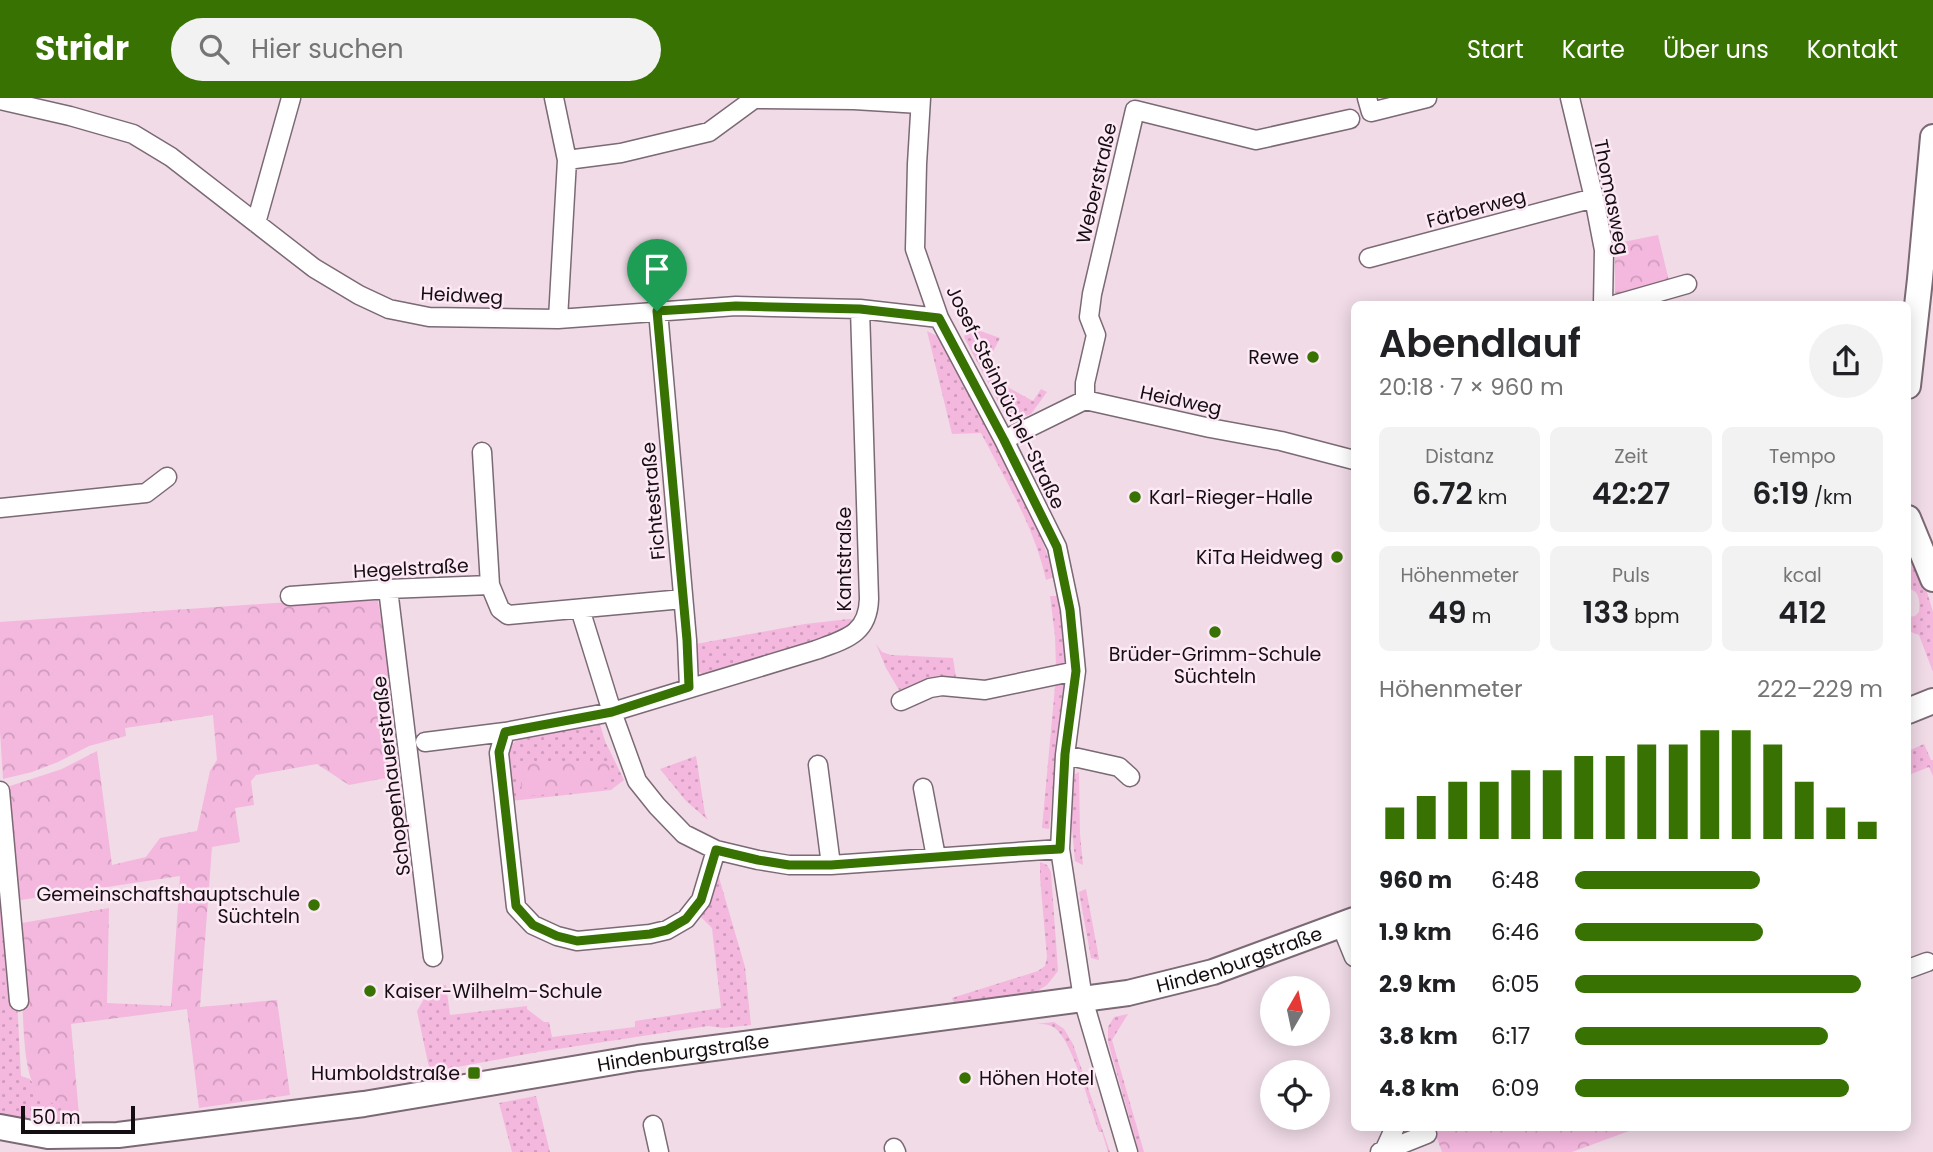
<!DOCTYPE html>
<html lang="de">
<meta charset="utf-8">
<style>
body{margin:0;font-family:Poppins,sans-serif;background:#f2f2f2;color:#202124;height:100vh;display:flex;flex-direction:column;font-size:26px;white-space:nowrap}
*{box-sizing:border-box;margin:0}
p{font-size:23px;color:#757577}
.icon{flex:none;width:38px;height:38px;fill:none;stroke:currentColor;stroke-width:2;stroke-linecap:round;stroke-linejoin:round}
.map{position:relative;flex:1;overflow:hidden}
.details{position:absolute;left:1351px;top:203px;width:560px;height:830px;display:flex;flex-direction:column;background:#fff;border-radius:10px;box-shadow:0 4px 18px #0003}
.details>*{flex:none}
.needle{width:46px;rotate:9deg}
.tools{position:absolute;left:1260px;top:878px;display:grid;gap:14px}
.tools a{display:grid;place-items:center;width:70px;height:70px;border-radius:50%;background:#fff;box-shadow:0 4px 18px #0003;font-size:35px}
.scale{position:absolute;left:21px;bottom:18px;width:114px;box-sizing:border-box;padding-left:7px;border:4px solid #140e12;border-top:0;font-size:19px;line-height:24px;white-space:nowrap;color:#140e12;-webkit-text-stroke:5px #fde8f5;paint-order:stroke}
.pin{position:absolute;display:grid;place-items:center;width:60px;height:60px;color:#fff;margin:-72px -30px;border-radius:50% 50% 50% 0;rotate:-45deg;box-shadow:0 0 7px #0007}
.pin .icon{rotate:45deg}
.round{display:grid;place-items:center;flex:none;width:74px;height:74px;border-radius:37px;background:#f2f2f2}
.summary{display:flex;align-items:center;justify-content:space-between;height:119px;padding:0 28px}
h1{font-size:38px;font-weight:600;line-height:52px}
.metrics{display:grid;grid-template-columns:repeat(3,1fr);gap:10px;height:119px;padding:7px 28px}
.metrics div{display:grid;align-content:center;border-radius:10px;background:#f2f2f2;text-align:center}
.metrics b{font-size:30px;font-weight:600}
.metrics small{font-size:19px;font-weight:400}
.metrics p{font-size:19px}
.chart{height:196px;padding:14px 28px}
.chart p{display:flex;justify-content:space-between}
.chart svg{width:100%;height:126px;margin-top:7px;stroke:#387202;stroke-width:6}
ul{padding:0 28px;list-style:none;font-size:23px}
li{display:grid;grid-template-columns:112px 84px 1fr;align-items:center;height:52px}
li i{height:18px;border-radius:9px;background:#387202}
header{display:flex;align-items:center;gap:42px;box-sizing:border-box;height:98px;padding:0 35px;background:#387202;color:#fff}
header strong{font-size:33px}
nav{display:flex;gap:38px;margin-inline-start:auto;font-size:24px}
.search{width:490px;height:63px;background:#f2f2f2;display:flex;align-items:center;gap:18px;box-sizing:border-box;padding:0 24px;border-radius:38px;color:#757577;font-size:26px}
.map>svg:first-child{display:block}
.grass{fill:url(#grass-dots)}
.forest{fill:url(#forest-crowns)}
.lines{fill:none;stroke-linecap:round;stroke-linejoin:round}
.street-casing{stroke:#7b6974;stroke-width:21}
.secondary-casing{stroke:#7b6974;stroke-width:28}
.street{stroke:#fff;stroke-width:18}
.secondary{stroke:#fff;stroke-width:24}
.route-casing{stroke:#fff;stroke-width:14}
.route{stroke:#387202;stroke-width:9}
.poi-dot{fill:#387202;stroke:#fde8f5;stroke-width:2.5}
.labels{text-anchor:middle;stroke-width:5;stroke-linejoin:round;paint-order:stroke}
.street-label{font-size:19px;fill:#140e12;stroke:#fde8f5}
.poi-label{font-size:19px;fill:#140e12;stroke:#fde8f5;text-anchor:end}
</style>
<header>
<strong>Stridr</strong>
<div class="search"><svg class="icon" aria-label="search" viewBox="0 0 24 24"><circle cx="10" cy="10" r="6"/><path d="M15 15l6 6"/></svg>Hier suchen</div>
<nav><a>Start</a><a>Karte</a><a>Über uns</a><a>Kontakt</a></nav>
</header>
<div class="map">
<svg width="1933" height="1054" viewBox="0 0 1933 1054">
<defs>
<pattern id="grass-dots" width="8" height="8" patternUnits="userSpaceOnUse" patternTransform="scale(1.75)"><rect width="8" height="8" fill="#f4b7de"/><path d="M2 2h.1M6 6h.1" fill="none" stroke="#d09cbd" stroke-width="1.8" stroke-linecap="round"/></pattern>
<pattern id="forest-crowns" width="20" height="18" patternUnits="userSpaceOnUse" patternTransform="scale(1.75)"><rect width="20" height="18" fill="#f4b7de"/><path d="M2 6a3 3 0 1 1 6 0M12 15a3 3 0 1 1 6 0" fill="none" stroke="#d09cbd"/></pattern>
</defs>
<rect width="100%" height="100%" fill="#f0dbe7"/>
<path class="grass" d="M 969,229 L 1000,240 L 982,275 L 1033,303 L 1041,291 L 1047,294 L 1031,316 L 1012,323 L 1008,322 L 964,239 Z
M 927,233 L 941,240 C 963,282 985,323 1006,365 C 1025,402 1043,438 1054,479 L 1046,482 C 1035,430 1006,383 981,335 L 952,336 Z
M 1908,447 L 1924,484 L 1933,514 L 1933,574 L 1919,537 L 1908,533 L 1908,519 L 1915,518 L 1919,514 C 1920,504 1920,492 1908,491 Z
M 1050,498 L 1058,498 L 1063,525 L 1065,568 L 1061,572 L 1056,568 L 1055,538 Z
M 849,521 L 855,522 L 844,534 L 705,578 L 698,573 L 696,546 L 805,526 Z
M 876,546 L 882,554 L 891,557 L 953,560 L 957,586 L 940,585 L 899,592 L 886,570 Z
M 1060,582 L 1068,583 L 1067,592 L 1063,593 L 1049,731 L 1042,730 L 1055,589 Z
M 599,623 L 605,643 L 624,682 L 611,692 L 511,703 L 506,660 L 509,648 L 519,641 Z
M 1924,646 L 1931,662 L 1933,662 L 1933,678 L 1929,669 L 1909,677 L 1908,653 Z
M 696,658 L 705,716 L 708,722 L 686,703 L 660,671 Z
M 1079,674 L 1080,736 L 1083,767 L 1075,763 L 1071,720 L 1071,678 Z
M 0,717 L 17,902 L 21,978 L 30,981 C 41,999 59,1010 79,1017 L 67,1027 L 34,1025 L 0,1020 Z
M 1040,764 L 1047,767 L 1051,774 L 1058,873 L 1047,887 L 1037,893 L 955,907 L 952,900 L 1038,873 L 1045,868 L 1047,859 L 1040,779 Z
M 718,776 L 745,869 L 751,927 L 723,930 L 708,928 L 538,954 L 430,974 L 417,913 L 431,889 L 446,887 L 450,917 L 527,908 L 527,911 L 544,924 L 549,924 L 552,939 L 635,929 L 635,923 L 721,910 L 712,830 L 700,818 L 708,803 Z
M 1086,791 L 1098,855 L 1099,862 L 1091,860 L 1079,794 Z
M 1128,916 L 1112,942 L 1144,1054 L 1139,1054 L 1108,944 L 1108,929 L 1114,919 Z
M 1054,924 L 1064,931 L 1073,946 L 1110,1054 L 1108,1054 L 1102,1034 L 1099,1034 C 1091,1012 1073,946 1057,932 C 1051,926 1044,926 1036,926 Z
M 536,998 L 550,1054 L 512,1054 L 499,1005 Z"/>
<path class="forest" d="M 1658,137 L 1669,183 L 1621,200 L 1615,195 L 1615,161 L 1613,146 Z
M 377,498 L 393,588 L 381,591 L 391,679 L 349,687 L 317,666 L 256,677 L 251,683 L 254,707 L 235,710 L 240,744 L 212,749 L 200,909 L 277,902 L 290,997 L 199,1010 L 187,911 L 71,926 L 79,1017 C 64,1012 47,1005 37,992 C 23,975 24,925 22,902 C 20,877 18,852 16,826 L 109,810 L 107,905 L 171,908 L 180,778 L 14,803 L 4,690 L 62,671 L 97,653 L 112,767 L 146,759 L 160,740 L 197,733 L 210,673 L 217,662 L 213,617 L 125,630 L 126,638 L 89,648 L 58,664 L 32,674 L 3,681 L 0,633 L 0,524 Z
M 518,663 L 609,665 L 611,689 L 523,699 Z
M 1433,1029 L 1640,1029 L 1572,1054 L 1442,1054 Z"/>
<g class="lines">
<defs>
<path id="street" d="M 554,0 L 567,62 L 558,221
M 921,0 L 917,66 L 915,151 L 939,220 L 1004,342 L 1057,449 L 1070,511 L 1076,573 L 1065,657 L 1060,751 L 1083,901 L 1128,1054
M 1367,0 L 1371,14 L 1427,0
M 1570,0 L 1594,100 L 1604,152 L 1603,206
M 0,2 L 70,18 L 133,36 L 171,59 L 314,170 L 359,197 L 389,211 L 429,219 L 558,221 L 736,208 L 860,211 L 939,220
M 567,62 L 621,55 L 709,34 L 754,1 L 854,2 L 920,6
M 256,125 L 291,0
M 1369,160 L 1594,100
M 1617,206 L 1687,186
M 658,213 L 687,542 L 689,589
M 1085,302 L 1085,285 L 1096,237 L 1089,219 L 1092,196 L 1135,12 L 1256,42 L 1350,21
M 1004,342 L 1085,302 L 1210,330 L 1281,343 L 1354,362
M 482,354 L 490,487
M 0,410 L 146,395 L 167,379
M 388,491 L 433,859
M 290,498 L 388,491 L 490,487 L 500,511 L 508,517 L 683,501
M 580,511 L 612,614 L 637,683 L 657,708 L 684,736 L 716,752 L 758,762 L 789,767 L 831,767 L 1060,751
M 901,603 L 930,590 L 942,588 L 985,592 L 1076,573
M 425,644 L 505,634
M 1065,657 L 1119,669 L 1130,679
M 818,667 L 831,767
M 923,690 L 936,759
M 0,693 L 19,903
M 716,752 L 701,802 L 686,821 L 667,832 L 650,836 L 577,843 L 557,838 L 533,827 L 516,809 L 499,655 L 505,634 L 612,614 L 816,552 C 846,541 868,536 869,501 L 860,211
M 1341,827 L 1354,859
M 1908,871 L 1927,864
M 653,1027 L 659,1054
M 894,1050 L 896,1054
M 1384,1053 L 1427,1036
M 1380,1054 L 1384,1053 L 1395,1029"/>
<g id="secondary">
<path d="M 1908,288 L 1920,181 L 1933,39"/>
<path d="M 1908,420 L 1933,481"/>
<path d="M 1908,613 L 1933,603"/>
<path id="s1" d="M 0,1029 L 48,1038 L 118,1037 L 364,1006 L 638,960 L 1128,895 L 1213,874 L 1354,822"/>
</g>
</defs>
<use href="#street" class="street-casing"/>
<use href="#secondary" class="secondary-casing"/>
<use href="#street" class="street"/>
<use href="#secondary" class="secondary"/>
</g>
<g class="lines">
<defs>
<path id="route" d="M 736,208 L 860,211 L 939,220 L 1004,342 L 1057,449 L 1070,512 L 1076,573 L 1065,656 L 1060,751 L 1003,754 L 831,767 L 789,767 L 758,762 L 716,752 L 701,802 L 686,821 L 667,832 L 650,836 L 577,843 L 557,838 L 533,827 L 516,808 L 499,654 L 505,634 L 612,614 L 689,589 L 687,542 L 657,213 Z"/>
</defs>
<use href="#route" class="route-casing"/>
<use href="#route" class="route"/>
</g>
<g class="poi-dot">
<circle cx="1313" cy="259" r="7"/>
<circle cx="1135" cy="399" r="7"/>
<circle cx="1337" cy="459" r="7"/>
<circle cx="1215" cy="534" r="7"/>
<circle cx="314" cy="807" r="7"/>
<circle cx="370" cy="893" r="7"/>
<rect x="467" y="968" width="14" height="14" rx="3.5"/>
<circle cx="965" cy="980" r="7"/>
</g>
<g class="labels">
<g class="street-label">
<text transform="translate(1096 85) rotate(-77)" y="7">Weberstraße</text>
<text transform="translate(1612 99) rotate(79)" y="7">Thomasweg</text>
<text transform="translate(1476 110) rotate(-15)" y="7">Färberweg</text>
<text transform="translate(462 197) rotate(3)" y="7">Heidweg</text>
<text transform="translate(1006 299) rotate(64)" y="7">Josef-Steinbüchel-Straße</text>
<text transform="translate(1181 302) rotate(12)" y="7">Heidweg</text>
<text transform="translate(653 403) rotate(-95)" y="7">Fichtestraße</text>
<text transform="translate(844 461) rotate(-90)" y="7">Kantstraße</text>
<text transform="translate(411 470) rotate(-3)" y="7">Hegelstraße</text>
<text transform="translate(391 678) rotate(-97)" y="7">Schopenhauerstraße</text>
<text dy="7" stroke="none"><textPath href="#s1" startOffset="1255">Hindenburgstraße</textPath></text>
<text dy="7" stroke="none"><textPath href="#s1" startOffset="690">Hindenburgstraße</textPath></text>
</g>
<g class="poi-label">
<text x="1299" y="266">Rewe</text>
<text x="1149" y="406" text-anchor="start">Karl-Rieger-Halle</text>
<text x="1323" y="466">KiTa Heidweg</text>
<text x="1215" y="563" text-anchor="middle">Brüder-Grimm-Schule<tspan x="1215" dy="22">Süchteln</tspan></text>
<text x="300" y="803">Gemeinschaftshauptschule<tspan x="300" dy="22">Süchteln</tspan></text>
<text x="384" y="900" text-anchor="start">Kaiser-Wilhelm-Schule</text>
<text x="460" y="982">Humboldstraße</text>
<text x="979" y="987" text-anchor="start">Höhen Hotel</text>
</g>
</g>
</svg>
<div class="tools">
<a><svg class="needle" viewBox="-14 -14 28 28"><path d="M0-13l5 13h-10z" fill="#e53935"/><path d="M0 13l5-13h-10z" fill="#757577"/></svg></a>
<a><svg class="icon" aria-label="locate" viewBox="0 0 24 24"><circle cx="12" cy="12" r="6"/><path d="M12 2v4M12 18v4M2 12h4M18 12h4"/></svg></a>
</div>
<div class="scale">50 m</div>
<div class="pin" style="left:657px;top:213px;background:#1e9e55"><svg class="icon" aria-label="arrive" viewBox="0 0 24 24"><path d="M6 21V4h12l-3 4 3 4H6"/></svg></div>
<section class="details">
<div class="summary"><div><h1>Abendlauf</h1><p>20:18 · 7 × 960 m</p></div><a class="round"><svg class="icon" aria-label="share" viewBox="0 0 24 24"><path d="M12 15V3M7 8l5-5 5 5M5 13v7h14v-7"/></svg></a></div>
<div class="metrics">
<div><p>Distanz</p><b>6.72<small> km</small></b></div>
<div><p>Zeit</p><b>42:27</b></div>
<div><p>Tempo</p><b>6:19<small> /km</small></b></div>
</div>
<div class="metrics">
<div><p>Höhenmeter</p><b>49<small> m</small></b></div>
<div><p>Puls</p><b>133<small> bpm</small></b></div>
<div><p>kcal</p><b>412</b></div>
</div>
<div class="chart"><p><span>Höhenmeter</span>222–229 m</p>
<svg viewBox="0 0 160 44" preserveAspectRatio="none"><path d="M5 44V33M15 44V29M25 44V24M35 44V24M45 44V20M55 44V20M65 44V15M75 44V15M85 44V11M95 44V11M105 44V6M115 44V6M125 44V11M135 44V24M145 44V33M155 44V38"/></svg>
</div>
<ul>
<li><b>960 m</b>6:48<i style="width:60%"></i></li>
<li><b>1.9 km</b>6:46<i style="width:61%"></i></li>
<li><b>2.9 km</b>6:05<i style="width:93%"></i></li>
<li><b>3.8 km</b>6:17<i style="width:82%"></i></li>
<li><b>4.8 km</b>6:09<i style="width:89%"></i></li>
</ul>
</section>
</div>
